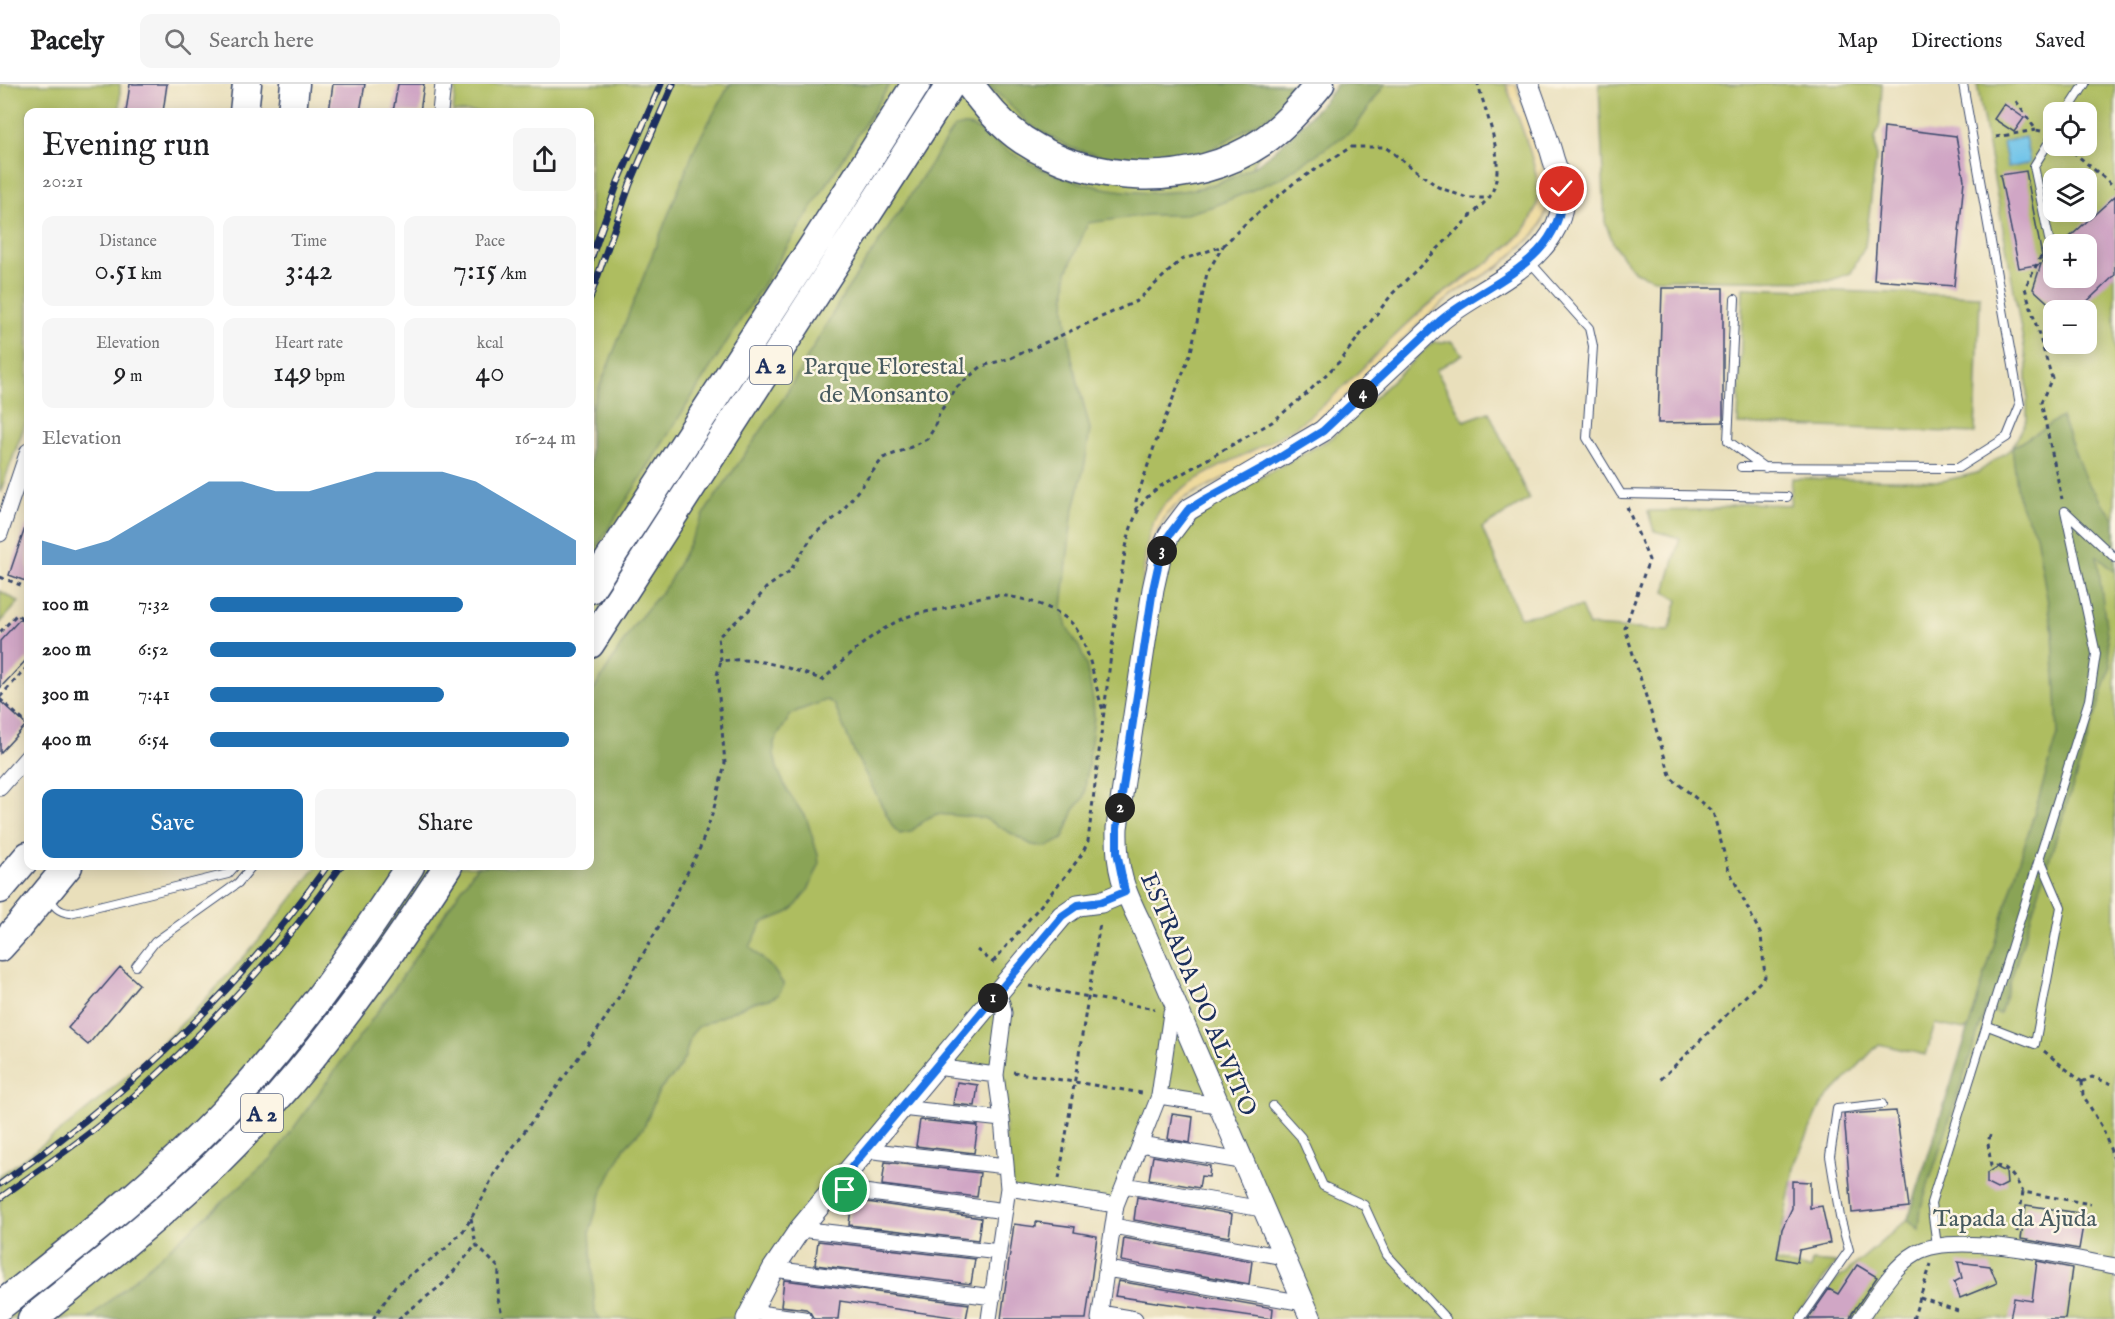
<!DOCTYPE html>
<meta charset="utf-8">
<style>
body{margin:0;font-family:"IM FELL English",serif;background:#f6f6f6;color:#202124;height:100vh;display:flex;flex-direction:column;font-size:22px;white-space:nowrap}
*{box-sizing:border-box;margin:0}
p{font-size:20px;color:#757577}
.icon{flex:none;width:33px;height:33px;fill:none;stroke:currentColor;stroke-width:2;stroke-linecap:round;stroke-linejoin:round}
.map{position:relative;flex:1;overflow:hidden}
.details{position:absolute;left:24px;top:24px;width:570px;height:762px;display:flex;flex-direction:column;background:#fff;border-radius:12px;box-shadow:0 3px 15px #0003}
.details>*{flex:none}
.fabs{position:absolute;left:2043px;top:18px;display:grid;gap:12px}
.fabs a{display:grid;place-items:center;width:54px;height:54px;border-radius:12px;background:#fff;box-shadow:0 3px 15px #0003;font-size:30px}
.pin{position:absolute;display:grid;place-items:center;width:51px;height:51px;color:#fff;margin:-26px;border:3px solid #fff;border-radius:50%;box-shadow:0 2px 6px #0007}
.km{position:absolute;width:30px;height:30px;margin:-15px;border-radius:50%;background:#222;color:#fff;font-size:16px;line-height:30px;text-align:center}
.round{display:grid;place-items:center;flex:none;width:63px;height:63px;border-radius:12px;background:#f6f6f6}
.headline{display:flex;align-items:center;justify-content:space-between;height:102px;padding:0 18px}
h1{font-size:33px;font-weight:600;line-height:45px}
.figures{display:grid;grid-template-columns:repeat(3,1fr);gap:9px;height:102px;padding:6px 18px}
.figures div{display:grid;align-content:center;border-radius:12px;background:#f6f6f6;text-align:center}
.figures b{font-size:30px;font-weight:600}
.figures small{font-size:16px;font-weight:400}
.figures p{font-size:16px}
.chart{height:168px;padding:12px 18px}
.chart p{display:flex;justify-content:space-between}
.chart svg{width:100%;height:108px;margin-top:6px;fill:#1f6fb2;opacity:.7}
.primary-button{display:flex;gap:12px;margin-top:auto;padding:12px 18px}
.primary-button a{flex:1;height:69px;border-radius:12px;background:#1f6fb2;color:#fff;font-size:24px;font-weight:600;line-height:69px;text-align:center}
.primary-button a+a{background:#f6f6f6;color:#202124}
ul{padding:0 18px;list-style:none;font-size:20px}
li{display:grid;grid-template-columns:96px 72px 1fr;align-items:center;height:45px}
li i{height:15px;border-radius:8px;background:#1f6fb2}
header{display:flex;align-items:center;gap:36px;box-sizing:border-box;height:84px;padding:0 30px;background:#fff;border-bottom:2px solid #e0e0e0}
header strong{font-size:28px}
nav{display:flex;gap:33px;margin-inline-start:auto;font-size:21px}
.search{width:420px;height:54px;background:#f6f6f6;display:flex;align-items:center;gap:15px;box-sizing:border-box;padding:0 21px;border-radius:12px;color:#757577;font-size:22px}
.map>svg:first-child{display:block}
.green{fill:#aebd60;stroke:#64765f;stroke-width:1.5;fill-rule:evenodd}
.forest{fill:#8aa456;stroke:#526a5a;stroke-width:1.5}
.sand{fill:#eeda9e;stroke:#84847e;stroke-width:1.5}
.water{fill:#6cc2e9;stroke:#4478a4;stroke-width:1.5}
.building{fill:#d0a6c5}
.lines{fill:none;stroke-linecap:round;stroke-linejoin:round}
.lane-casing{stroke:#3a496c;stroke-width:10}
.street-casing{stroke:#3a496c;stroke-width:17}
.secondary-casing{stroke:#3a496c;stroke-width:23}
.highway-casing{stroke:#3a496c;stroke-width:31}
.path{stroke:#3a496c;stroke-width:3;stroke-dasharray:4.5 4.5;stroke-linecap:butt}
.lane{stroke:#fff;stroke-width:8}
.street{stroke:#fff;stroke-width:15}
.secondary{stroke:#fff;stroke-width:21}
.highway{stroke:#fff;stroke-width:28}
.rail-casing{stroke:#1b2f5e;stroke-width:7}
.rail{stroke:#fcf5e5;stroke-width:4.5;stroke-dasharray:14;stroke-linecap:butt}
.route-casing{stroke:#fff;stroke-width:12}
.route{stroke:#1a73e8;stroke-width:8}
.labels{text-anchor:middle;stroke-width:5;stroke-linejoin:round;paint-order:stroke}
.shield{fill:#fcf5e5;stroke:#5e6a86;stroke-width:1.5}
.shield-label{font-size:22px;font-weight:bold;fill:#1b2f5e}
.park-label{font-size:24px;fill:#475a5f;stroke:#fcf5e5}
.street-label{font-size:24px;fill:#1b2f5e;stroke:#fcf5e5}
</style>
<header>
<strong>Pacely</strong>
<div class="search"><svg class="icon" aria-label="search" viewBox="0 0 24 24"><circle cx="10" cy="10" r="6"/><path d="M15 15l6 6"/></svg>Search here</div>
<nav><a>Map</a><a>Directions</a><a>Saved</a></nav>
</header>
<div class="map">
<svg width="2115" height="1235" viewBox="0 0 2115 1235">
<rect width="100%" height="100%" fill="#fcf5e5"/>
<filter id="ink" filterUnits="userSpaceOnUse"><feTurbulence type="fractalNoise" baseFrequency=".0167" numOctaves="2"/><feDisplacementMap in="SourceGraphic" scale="12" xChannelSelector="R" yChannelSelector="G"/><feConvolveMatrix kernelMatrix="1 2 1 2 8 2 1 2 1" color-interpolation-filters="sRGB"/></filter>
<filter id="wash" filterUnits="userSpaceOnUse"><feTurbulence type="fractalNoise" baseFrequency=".008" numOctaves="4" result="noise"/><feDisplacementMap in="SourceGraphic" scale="24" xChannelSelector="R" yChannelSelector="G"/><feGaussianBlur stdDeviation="1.35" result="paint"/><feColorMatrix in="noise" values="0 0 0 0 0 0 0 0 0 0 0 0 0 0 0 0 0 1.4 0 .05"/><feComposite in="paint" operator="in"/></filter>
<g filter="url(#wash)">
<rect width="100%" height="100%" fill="#e9dfbb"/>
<path class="green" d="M 0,0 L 120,0 L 120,28 L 28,28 L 28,332 L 0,409 Z
M 456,0 L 1305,0 L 1232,113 L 1354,45 L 1385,0 L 1506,0 C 1515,28 1543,91 1538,117 C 1535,129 1530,140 1521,149 C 1495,178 1458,196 1428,221 C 1383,259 1343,311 1294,344 C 1250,373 1195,387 1160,427 L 1140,538 L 1162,504 L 1175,456 L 1205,424 L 1332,354 L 1433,258 L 1452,258 L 1463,270 L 1436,286 L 1464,337 L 1489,328 L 1529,415 L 1482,444 L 1520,533 L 1581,523 L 1589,542 L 1669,547 L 1678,516 L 1665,508 L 1680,454 L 1654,447 L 1648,427 L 1711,426 L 1746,419 L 1790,421 L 1792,394 L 1942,397 L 1977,389 L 2012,364 L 2027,335 L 2027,279 L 1977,0 L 2115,0 L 2115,1235 L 1808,1235 L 1828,1204 L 1908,1135 L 1969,944 L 1964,946 L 1935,940 L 1926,971 L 1879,960 L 1821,1021 L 1795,1079 L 1776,1178 L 1810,1185 L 1812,1177 L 1836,1179 L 1794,1235 L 1315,1235 L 1224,1021 L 1166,1012 L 1122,1122 L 1009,1106 L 1001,988 L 948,980 L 779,1180 L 749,1235 L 0,1235 L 0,1091 C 22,1078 42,1060 63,1045 C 160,970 244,880 317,782 L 590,782 L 590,28 L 453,28 ZM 2054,28 L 2086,28 L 2086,62 L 2054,62 ZM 2054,94 L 2086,94 L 2086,128 L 2054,128 ZM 2054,160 L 2086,160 L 2086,194 L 2054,194 ZM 2054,226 L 2086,226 L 2086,260 L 2054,260 Z
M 1599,0 L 1882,0 L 1880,40 L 1875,55 L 1876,75 L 1865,162 L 1851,189 L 1829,197 L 1654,195 L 1635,188 L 1624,175 L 1614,161 L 1605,138 Z
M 1743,204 L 1980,212 L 1975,349 L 1738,340 Z
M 0,507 L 19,518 L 0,539 Z"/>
<path class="forest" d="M 730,0 L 890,0 L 590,474 L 590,327 L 696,61 Z
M 985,0 L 1300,0 L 1282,24 L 1207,68 L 1159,74 L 1113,75 L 1071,64 L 1030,41 L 994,6 Z
M 1337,0 L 1385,0 L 1354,45 L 1281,94 L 1214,122 L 1182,131 L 1148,131 L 1088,139 L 1067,188 L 1065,225 L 1072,275 L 1090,345 L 1085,379 L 1072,433 L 1062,524 L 1067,543 L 1079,563 L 1086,580 L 1093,615 L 1094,633 L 1084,714 L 1074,726 L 1063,755 L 1047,763 L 1032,761 L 984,734 L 937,730 L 928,734 L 910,748 L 900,750 L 893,743 L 854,668 L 834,620 L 827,616 L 797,627 L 790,632 L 774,658 L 774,670 L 777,684 L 787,706 L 807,736 L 818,771 L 819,781 L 808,806 L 795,823 L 787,829 L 762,839 L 750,863 L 773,885 L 784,901 L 778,911 L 770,915 L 751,919 L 698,943 L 691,951 L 685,973 L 676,989 L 661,1004 L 656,1013 L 644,1043 L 625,1063 L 601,1110 L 590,1147 L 595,1229 L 601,1235 L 89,1235 L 272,1074 L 391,909 L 477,782 L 590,782 L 590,612 L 634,541 L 668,500 L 707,425 L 785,312 L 844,210 L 910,112 L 954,43 C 958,43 963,41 967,42 C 981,44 992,55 1002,63 C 1014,71 1029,79 1042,85 C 1106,112 1186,121 1249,85 C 1267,75 1284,59 1298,44 C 1312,30 1326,17 1337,0 Z
M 2061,333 L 2086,397 L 2115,436 L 2115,488 L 2097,472 L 2111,582 L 2000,930 L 1986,924 L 1921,1123 L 1919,1146 L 1908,1135 L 1969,943 L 2058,651 L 2053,548 L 2036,450 L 2019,418 L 2012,364 Z"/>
<path class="sand" d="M 1506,0 L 1516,0 L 1549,101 L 1548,122 L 1541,141 L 1535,150 L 1501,181 L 1456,208 L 1421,238 L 1336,322 L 1293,354 L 1232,390 L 1184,414 L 1167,430 L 1155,452 L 1144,508 L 1142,504 C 1145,479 1145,446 1161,425 C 1188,389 1257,370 1295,343 C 1345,308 1383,259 1429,221 C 1459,196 1496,178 1522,149 C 1530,140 1535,129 1538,117 C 1543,91 1515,27 1506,0 Z"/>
<path class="water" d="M 2025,53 L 2030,79 L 2008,84 L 2003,58 Z"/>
<g id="blocks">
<path class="building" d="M 130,0 L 167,0 L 163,28 L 126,28 Z
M 333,0 L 365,0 L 360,28 L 329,28 Z
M 398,0 L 424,0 L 420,28 L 393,28 Z
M 2004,20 L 2024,34 L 2014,48 L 1994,35 Z
M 1884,43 L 1956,52 L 1964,96 L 1954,202 L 1874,196 Z
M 2026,87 L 2043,178 L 2054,169 L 2054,194 L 2086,194 L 2086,160 L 2062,160 L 2115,112 L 2115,191 L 2078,226 L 2056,226 L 2033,205 L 2041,180 L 2019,184 L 2000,91 Z
M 1662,204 L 1723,204 L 1723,338 L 1658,339 Z
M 26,441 L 28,442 L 28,498 L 9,491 Z
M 20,535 L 28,543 L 28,574 L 0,604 L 0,557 Z
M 0,617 L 26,641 L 0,669 Z
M 120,883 L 139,900 L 88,961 L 68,944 Z
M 957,998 L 978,1001 L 975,1022 L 953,1020 Z
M 1896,1027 L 1909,1123 L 1852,1129 L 1844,1030 Z
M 1172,1030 L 1193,1033 L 1190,1059 L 1168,1055 Z
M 920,1036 L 978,1042 L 974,1069 L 916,1062 Z
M 1153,1072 L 1210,1082 L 1209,1093 L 1201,1092 L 1199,1104 L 1149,1095 Z
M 885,1078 L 980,1089 L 977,1113 L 882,1101 Z
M 1996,1083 L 2006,1088 L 2007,1100 L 1997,1105 L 1987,1100 L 1987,1089 Z
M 1792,1097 L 1810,1098 L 1810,1124 L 1822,1122 L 1830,1159 L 1799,1166 L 1797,1178 L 1777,1174 L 1782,1145 L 1792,1124 Z
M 1137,1113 L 1232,1130 L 1229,1153 L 1134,1136 Z
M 852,1116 L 981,1134 L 978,1156 L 849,1141 Z
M 2026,1121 L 2085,1130 L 2079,1165 L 2021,1155 Z
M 1036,1138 L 1075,1143 L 1074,1148 L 1097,1152 L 1086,1235 L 1001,1235 L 1014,1140 L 1036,1143 Z
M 1124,1154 L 1252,1177 L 1249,1200 L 1121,1177 Z
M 818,1157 L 975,1175 L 971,1200 L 815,1181 Z
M 2037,1177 L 2072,1184 L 2065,1235 L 2010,1235 L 2014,1214 L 2032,1217 Z
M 1958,1178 L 1990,1182 L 1997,1199 L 1960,1214 L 1954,1198 L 1962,1194 Z
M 1857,1181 L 1877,1193 L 1852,1229 L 1850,1235 L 1808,1235 L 1829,1205 L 1838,1210 Z
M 784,1196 L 969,1220 L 966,1235 L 840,1217 L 838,1235 L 814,1235 L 810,1228 L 806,1225 L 781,1222 Z
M 1118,1197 L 1273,1224 L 1272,1235 L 1115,1212 Z"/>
</g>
</g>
<g filter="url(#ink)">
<use href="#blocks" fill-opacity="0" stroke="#3a496c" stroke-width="1.5"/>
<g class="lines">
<defs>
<path id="lane" d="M 2067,28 L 2085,0
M 2049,155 L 2034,82 L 2054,50
M 1530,178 L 1589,244 L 1593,262 L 1587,354 L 1621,410 L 1787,413
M 1735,215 L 1728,357 L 1765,384
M 1741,383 L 1958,384 L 2007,353 L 2020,321 L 1963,0
M 50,812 C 53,823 59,828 70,829 L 228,790 L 235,782
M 136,882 L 155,858 L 238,799 L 252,782
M 1988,942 L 2035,960 L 2061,823 L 2039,772
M 1273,1022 L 1301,1053 L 1323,1102 L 1364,1121 L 1387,1171 L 1446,1235
M 1937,1161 L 1931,1119 L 2089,616 L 2096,570 L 2065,427 L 2115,474
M 1801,1235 L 1849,1166 L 1840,1133 L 1830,1072 L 1837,1025 L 1882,1020"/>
<path id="street" d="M 440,28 L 443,0
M 0,450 L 28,367
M 0,704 L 28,672
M 936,983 L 996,991
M 1159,1012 L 1217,1021
M 901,1024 L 1002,1035
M 1140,1060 L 1241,1077
M 865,1066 L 1006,1082
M 1124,1101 L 1262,1125
M 834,1104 L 1005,1127
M 1008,1104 L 1116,1121
M 1113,1142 L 1284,1173
M 800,1145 L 999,1168
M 773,1185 L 993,1213
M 1107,1185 L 1304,1219
M 751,1228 L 804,1235
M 1100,1229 L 1135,1235
M 989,1235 L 1008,1104 L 1002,1035 L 996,991 L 1004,929 L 1002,919 L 995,911
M 1099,1235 L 1116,1121 L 1159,1012 L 1171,929 L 1176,923
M 1860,1235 C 1875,1214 1893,1182 1916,1169 C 1955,1146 2069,1174 2115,1182"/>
<path id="secondary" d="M 747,1235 L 773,1185 L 800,1145 L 1062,832 L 1078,821 L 1101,818 L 1125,808
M 1311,1235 L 1141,840 C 1123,804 1116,785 1117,744 L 1153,505 L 1161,469 L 1169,451 L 1188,426 L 1323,347 L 1441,236 C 1465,216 1493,204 1518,185 C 1543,167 1567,139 1562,105 C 1561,95 1556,84 1553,74 C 1546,49 1537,25 1528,0"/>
<path id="highway" d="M 969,0 C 985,21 1001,41 1023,56 C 1091,101 1193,105 1262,58 C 1285,42 1302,21 1320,0
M 244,28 L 247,0
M 292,28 L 295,0
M 590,505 L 819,153 L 916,0
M 590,560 L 951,0
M 0,805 L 28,772
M 0,863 L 19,842 L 68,782
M 0,1222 C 77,1161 156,1099 224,1028 C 295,953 354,868 410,782
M 32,1235 C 95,1185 158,1134 216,1079 C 306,991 380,887 448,782"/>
</defs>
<use href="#lane" class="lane-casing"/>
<use href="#street" class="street-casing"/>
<use href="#secondary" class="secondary-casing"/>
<use href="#highway" class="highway-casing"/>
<path class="path" d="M 2016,17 L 2036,46 L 2041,47
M 1996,53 L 2036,46
M 2066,62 L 2115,103
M 2045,164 L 2025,204 L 2052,294 L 2041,318 L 2062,415
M 1627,423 L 1649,476 L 1625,544 L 1671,694 L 1713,728 L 1728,784 L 1761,851 L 1765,893 L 1658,998
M 1137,427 L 1136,417 L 1154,363 L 1191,268 L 1207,189 L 1223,162
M 0,493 L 28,504
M 0,548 L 17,530 L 28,540
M 721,577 L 718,553 L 749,526 L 766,504 L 790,487 L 814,450 L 840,430 L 883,374 L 907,365 L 927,355 L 933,346 L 940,328 L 957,303 L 982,282 L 1011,274 L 1137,217 L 1181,176 L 1223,162 L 1247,138 L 1294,99 L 1351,63 L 1385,63 L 1438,103 L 1467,114 L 1487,114
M 0,613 L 28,582
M 0,615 L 28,641
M 977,866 L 994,879
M 993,878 L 1068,789 L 1082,770 L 1088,757 L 1119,506 C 1124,478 1126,444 1142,420 C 1146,413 1153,408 1159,403 L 1272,338 L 1305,311 L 1339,278 L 1393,209 L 1489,114 C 1509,82 1487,34 1478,0
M 1029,902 L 1155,925
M 2044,967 L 2082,998
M 1013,988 L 1142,1009
M 2082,998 L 2083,1011 L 2102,1043 L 2115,1078
M 2082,998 L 2092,993 L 2115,1001
M 1990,1051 L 1988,1059 L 1991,1082 C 2007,1080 2016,1095 2023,1108
M 1059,1095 L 1100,839
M 471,1134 L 476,1161
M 2017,1148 L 2023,1108 L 2091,1120
M 1920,1214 L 1958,1227
M 373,1235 L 395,1202 L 445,1165 L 464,1146 L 479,1121 L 495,1088 L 589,959 L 616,918 L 667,828 L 700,764 L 713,728 L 725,679 L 717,591 L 721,577 C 755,572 791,584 823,596 C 847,572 875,546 907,533 C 919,528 934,527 947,524 C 960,520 973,514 987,512 C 1010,508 1061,523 1075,543 C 1092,568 1094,602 1104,629
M 398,1235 L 443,1200 L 476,1161 L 499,1184 L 498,1215 L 503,1235
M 1913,1235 L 1931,1180"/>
<use href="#lane" class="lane"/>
<use href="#street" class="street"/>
<use href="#secondary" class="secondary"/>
<use href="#highway" class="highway"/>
<defs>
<path id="rail" d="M 590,178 L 618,98 L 661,0
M 590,214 L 630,100 L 673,0
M 0,1100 C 125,1013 239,906 327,782
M 0,1114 C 44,1082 94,1049 134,1012 C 211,943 282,866 341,782"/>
</defs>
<use href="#rail" class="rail-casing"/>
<use href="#rail" class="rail"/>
</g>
</g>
<g class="lines" filter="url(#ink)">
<defs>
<path id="route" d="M 845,1106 L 834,1104 L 1062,832 L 1078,821 L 1101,818 L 1125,808 L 1117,768 L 1117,744 L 1153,505 L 1161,469 L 1169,451 L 1188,426 L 1204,416 L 1266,382 L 1323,347 L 1441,236 C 1488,198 1565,177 1562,105"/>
</defs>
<use href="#route" class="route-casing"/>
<use href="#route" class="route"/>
</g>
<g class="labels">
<g class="shield">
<rect x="750" y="262" width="42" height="38" rx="4.5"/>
<rect x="241" y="1010" width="42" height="38" rx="4.5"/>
</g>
<g class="shield-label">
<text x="771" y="289">A 2</text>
<text x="262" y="1037">A 2</text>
</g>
<g class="park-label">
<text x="884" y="290">Parque Florestal<tspan x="884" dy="28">de Monsanto</tspan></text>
<text x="2015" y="1142">Tapada da Ajuda</text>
</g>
<g class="street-label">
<text transform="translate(1199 910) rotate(67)" y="8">ESTRADA DO ALVITO</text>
</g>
</g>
</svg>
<div class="fabs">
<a><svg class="icon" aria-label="locate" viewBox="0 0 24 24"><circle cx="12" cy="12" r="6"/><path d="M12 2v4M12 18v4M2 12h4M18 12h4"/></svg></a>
<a><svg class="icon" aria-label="layers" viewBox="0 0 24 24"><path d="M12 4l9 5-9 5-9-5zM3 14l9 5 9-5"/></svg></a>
<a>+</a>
<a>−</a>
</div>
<div class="pin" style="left:845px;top:1106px;background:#1e9e55"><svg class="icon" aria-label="arrive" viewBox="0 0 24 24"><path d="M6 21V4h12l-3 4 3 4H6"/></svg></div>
<div class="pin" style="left:1562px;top:105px;background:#d93025"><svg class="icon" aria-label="check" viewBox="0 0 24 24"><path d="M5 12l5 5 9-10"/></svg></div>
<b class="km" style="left:993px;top:914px">1</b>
<b class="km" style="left:1120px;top:724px">2</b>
<b class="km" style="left:1162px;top:467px">3</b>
<b class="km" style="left:1363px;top:310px">4</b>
<section class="details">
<div class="headline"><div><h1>Evening run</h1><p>20:21</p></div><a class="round"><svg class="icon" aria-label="share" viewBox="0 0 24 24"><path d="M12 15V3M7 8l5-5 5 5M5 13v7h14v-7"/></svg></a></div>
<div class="figures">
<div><p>Distance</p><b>0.51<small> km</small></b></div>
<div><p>Time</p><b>3:42</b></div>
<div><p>Pace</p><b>7:15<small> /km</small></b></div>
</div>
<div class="figures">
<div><p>Elevation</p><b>9<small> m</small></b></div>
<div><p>Heart rate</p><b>149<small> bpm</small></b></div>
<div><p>kcal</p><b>40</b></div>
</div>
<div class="chart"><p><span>Elevation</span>16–24 m</p>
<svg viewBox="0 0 160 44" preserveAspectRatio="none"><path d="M0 44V34L10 38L20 34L30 26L40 18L50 10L60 10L70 14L80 14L90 10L100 6L110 6L120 6L130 10L140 18L150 26L160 34V44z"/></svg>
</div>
<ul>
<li><b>100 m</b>7:32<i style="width:69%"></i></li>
<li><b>200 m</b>6:52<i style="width:100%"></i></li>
<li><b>300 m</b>7:41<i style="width:64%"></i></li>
<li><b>400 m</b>6:54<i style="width:98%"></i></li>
</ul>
<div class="primary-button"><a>Save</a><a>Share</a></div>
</section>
</div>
